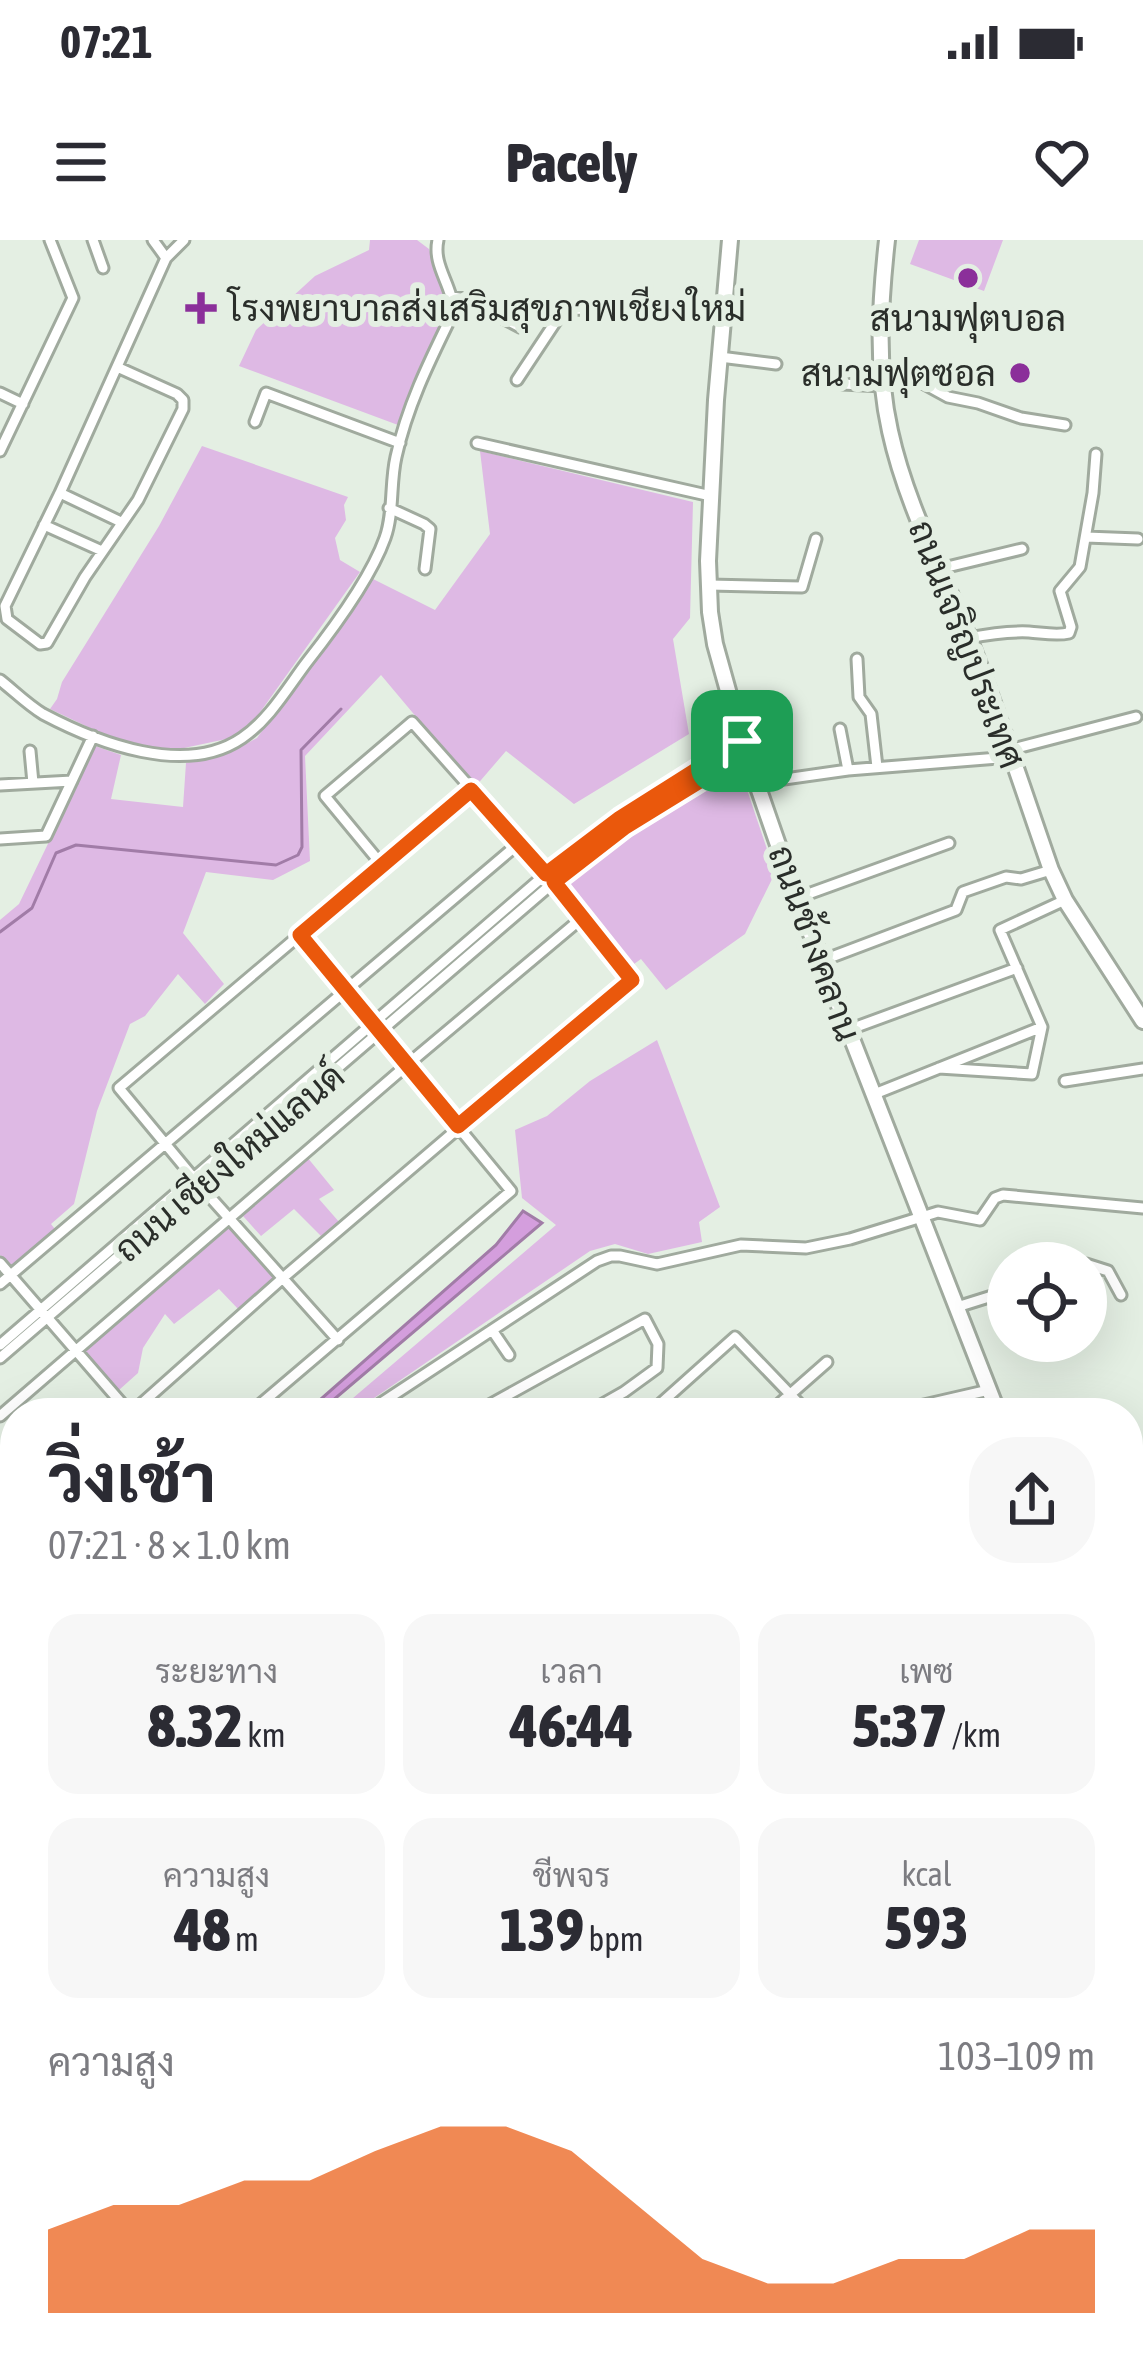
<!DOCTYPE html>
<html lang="th">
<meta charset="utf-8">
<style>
body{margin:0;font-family:"Asap Condensed",Sarabun,sans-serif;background:#f7f7f7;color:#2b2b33;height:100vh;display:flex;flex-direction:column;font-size:45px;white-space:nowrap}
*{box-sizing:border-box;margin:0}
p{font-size:39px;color:#7c7c81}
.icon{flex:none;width:66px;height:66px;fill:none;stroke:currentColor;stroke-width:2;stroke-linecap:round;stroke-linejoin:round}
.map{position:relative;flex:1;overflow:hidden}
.drawer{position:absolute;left:0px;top:1158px;width:1143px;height:975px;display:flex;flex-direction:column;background:#fff;border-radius:48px 48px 0 0;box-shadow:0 12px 48px #0002}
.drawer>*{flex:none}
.buttons{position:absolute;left:987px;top:1002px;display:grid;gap:24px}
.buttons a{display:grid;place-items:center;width:120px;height:120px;border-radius:50%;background:#fff;box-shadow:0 12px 48px #0002;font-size:60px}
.pin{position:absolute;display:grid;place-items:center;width:102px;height:102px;color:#fff;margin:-51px;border-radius:24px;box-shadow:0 6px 18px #0006}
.round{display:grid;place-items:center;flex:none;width:126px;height:126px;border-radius:48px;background:#f7f7f7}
.head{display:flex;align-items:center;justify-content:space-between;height:204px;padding:0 48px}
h1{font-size:66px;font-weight:800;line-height:90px}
.metrics{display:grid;grid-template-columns:repeat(3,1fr);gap:18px;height:204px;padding:12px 48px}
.metrics div{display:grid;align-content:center;border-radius:30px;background:#f7f7f7;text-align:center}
.metrics b{font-size:60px;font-weight:800}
.metrics small{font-size:33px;font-weight:400}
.metrics p{font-size:33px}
.chart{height:336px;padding:24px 48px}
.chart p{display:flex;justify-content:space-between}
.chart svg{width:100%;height:216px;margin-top:12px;fill:#ea580c;opacity:.7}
.status{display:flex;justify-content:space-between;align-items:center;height:84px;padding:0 60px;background:#fff;direction:ltr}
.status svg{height:33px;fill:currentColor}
header{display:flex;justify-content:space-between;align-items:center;height:156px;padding:0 48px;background:#fff;font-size:54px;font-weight:800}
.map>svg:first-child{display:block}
.green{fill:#deb9e4}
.water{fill:#d49edd;stroke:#a17ca7;stroke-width:3}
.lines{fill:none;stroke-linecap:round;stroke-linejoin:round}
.stream{stroke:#a17ca7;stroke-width:3}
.street-casing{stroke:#a0aa9e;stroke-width:15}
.secondary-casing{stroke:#a0aa9e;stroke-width:20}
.street{stroke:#fff;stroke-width:9}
.secondary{stroke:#fff;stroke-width:14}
.route-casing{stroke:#fff;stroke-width:24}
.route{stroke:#ea580c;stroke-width:15}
.poi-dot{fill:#8b2f9a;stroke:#e4efe3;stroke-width:4.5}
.labels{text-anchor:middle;stroke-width:12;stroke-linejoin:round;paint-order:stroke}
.poi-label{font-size:36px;fill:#2a2e2a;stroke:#e4efe3;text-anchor:start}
.street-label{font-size:36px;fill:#2a2e2a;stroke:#e4efe3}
</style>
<div class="status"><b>07:21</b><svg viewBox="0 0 49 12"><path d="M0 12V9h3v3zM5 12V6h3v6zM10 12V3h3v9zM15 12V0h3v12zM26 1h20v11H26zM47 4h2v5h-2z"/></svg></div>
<header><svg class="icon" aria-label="menu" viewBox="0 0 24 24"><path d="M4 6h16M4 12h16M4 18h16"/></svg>Pacely<svg class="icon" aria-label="heart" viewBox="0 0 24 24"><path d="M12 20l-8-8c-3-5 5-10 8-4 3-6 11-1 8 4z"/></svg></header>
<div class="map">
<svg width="1143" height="2132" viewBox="0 0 1143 2132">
<rect width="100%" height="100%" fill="#e4efe3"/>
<path class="green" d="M 370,0 L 417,0 L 429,9 L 450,68 L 410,151 L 398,185 L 239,126 L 256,90 L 315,36 L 369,10 Z
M 919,0 L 1003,0 L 984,51 L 910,24 Z
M 202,206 L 348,257 L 344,265 L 346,280 L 335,298 L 340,320 L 360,332 L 256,478 L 231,498 L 170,511 L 109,497 L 50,469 L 57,459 L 62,442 L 159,286 Z
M 480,211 L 693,262 L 690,378 L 673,399 L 689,494 L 574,564 L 506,511 L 475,547 L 381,435 L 305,516 L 310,621 L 273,640 L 206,632 L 183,693 L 224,744 L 205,764 L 178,734 L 145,776 L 130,784 L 97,871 L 74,964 L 51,984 L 58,993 L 14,1030 L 0,1015 L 0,680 L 19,664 L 95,506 L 121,515 L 111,559 L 183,567 L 186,523 L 229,513 L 257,498 L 371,338 L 435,370 L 490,294 Z
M 740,529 L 775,633 L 745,694 L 666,750 L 641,719 L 634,724 L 564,644 L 627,597 Z
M 657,800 L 720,967 L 699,982 L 702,1002 L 648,1014 L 615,1004 L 590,1011 L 352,1173 L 346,1164 L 556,985 L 522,958 L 515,890 L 547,876 L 590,841 Z
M 307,917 L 334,950 L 319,959 L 340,983 L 323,998 L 294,969 L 261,996 L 243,976 Z
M 230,983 L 279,1036 L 240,1071 L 219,1049 L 174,1084 L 165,1074 L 143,1108 L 138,1133 L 119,1150 L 84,1112 Z
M 521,2118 L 641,2118 L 639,2120 L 642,2127 L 653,2132 L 506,2132 Z"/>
<path class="water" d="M 523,971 L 542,983 L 318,1173 L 305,1173 L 496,1005 Z"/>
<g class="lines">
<path class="stream" d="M 0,692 L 32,668 L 56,613 L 76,605 L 276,625 L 298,615 L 302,607 L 301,510 L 341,469
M 1128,1892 L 1143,1879
M 1128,2067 L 1143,2061
M 496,2132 L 512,2118
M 907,2132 L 923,2118
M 1004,2132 L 1033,2118
M 1030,2132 L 1075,2124"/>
<defs>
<path id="street" d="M 93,0 L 103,28
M 153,0 L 166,18
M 452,57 L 466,59 L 520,87
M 720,117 L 776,124
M 117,127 L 177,154 L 183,160 L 183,169 L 138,260 L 85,337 L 47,403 L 40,404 L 7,379 L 5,366 L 60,253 L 166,18 L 184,0
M 882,127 L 906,134 L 948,157 L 978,163 L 1021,178 L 1065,185
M 517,140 L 564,69 L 724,70
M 842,144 L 883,146
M 0,153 L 23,164
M 255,182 L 266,153 L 400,203
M 477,203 L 711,256
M 0,211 L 73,58 L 50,0
M 60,253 L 121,282
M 389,268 L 424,284 L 430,289 L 425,329
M 44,285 L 102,311
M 1086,297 L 1138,299
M 939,329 L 1022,309
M 709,345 L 802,347 L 816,299
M 968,398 C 989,394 1008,391 1029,392 C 1043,393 1056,396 1069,393 L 1071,387 L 1060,351 L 1080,327 L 1093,253 L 1096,214
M 857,419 L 859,457 L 871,474 L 877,527
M 0,440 C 14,451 28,465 43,474 C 98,503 185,537 242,498 C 269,480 288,447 307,422 C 333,389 371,337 385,298 C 394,273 390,243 396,217 C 407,166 430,120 453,73 C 454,46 432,27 438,0
M 840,489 L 848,530
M 1009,510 L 1136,477
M 30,511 L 33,543
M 757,543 L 848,530 L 1011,517
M 0,545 L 72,541
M 0,599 L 46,596 L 93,496
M 797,658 L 949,603
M 821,721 L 956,670 L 963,652 L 1006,637 L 1021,639 L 1051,630
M 848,790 L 1017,728
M 939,828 L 1032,834 L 1042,787 L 1000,690 L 1065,660
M 1065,841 L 1143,829
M 872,855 L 1042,787
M 0,1023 L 130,1173
M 1086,1024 L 1108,1031 L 1121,1055
M 0,1044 L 518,604
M 957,1067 L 1008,1051
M 492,1090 L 509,1115
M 338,1100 L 202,948 L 119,848 L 471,550
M 0,1105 L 546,634 L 620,578 L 742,501
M 0,1118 L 554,642 L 625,587 L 747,512
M 131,1173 L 284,1037 L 632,740 L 554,642 L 412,482 L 325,556 L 382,625
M 250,1173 L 511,951 L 300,695
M 366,1173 L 597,1021 L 611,1016 L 620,1016 L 657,1024 L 741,1005 L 806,1008 L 850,999 L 938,972 L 980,980 L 995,958 L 1003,955 L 1143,968
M 475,1173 L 645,1079 L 658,1104 L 657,1128 L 624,1152 L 587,1173
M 650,1173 L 735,1097 L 808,1173
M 769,1173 L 827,1122
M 897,1173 L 902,1170 L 989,1150
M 0,1176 L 407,825 L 582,678
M 0,1278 L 15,1266
M 0,1310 L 15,1329
M 0,1547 L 15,1549
M 0,1613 L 15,1615
M 0,1715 L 15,1717
M 0,1795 L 15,1797
M 1128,1836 L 1143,1847
M 0,1864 L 15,1865
M 0,1926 L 15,1928
M 1128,1963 L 1136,1956
M 0,2017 L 15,2018
M 1128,2031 L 1143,2018
M 0,2086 L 15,2087
M 1128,2097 L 1142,2132
M 393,2118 L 396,2132
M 437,2118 L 450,2132
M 598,2118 L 609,2132
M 475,2132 L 488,2118
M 1060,2132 L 1115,2118"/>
<path id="secondary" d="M 730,0 L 716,160 L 708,321 L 710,372 L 715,404 L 742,501 L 793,648 L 998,1173
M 887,0 C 880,63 876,129 890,191 C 907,269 947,340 975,414 C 1002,485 1026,558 1051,630 L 1065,660 L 1143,781
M 1128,1328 L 1143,1314
M 0,1409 L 15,1422
M 0,1435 L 15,1448
M 778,2118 L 792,2132
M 806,2118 L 820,2132
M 228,2132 L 240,2118"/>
</defs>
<use href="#street" class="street-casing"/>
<use href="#secondary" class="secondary-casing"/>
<use href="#street" class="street"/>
<use href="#secondary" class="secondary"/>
</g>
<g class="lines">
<defs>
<path id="route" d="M 742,501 L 747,512 L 625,587 L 554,642 L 632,740 L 458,886 L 300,695 L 471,550 L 546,634 L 620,578 Z"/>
</defs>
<use href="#route" class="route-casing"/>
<use href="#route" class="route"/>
</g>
<g class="poi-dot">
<circle cx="968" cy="38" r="12"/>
<path d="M195 50h12v12h12v12h-12v12h-12v-12h-12v-12h12z"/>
<circle cx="1020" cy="133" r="12"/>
</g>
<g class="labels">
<g class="poi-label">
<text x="228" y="81">โรงพยาบาลส่งเสริมสุขภาพเชียงใหม่</text>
<text x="968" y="91" text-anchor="middle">สนามฟุตบอล</text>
<text x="996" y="146" text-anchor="end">สนามฟุตซอล</text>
</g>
<g class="street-label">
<text transform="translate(967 404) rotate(69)" y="13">ถนนเจริญประเทศ</text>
<text transform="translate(815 703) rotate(70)" y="13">ถนนช้างคลาน</text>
<text transform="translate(229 922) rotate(-40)" y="13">ถนน เชียงใหม่แลนด์</text>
</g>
</g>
</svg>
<div class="buttons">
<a><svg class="icon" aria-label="locate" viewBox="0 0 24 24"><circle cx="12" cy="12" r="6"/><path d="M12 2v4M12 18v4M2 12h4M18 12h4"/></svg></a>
</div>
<div class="pin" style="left:742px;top:501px;background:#1e9e55"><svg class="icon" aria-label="arrive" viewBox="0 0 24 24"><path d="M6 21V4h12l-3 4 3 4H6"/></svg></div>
<section class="drawer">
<div class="head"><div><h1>วิ่งเช้า</h1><p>07:21 · 8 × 1.0 km</p></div><a class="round"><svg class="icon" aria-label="share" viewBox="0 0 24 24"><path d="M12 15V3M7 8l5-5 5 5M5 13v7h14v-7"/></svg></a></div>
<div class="metrics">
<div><p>ระยะทาง</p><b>8.32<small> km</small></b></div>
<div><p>เวลา</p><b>46:44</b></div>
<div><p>เพซ</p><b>5:37<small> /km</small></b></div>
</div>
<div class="metrics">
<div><p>ความสูง</p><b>48<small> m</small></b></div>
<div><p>ชีพจร</p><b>139<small> bpm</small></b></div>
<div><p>kcal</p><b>593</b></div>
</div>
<div class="chart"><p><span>ความสูง</span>103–109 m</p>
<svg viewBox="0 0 160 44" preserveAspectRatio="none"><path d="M0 44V27L10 22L20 22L30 17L40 17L50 11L60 6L70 6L80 11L90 22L100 33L110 38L120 38L130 33L140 33L150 27L160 27V44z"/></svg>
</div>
</section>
</div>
